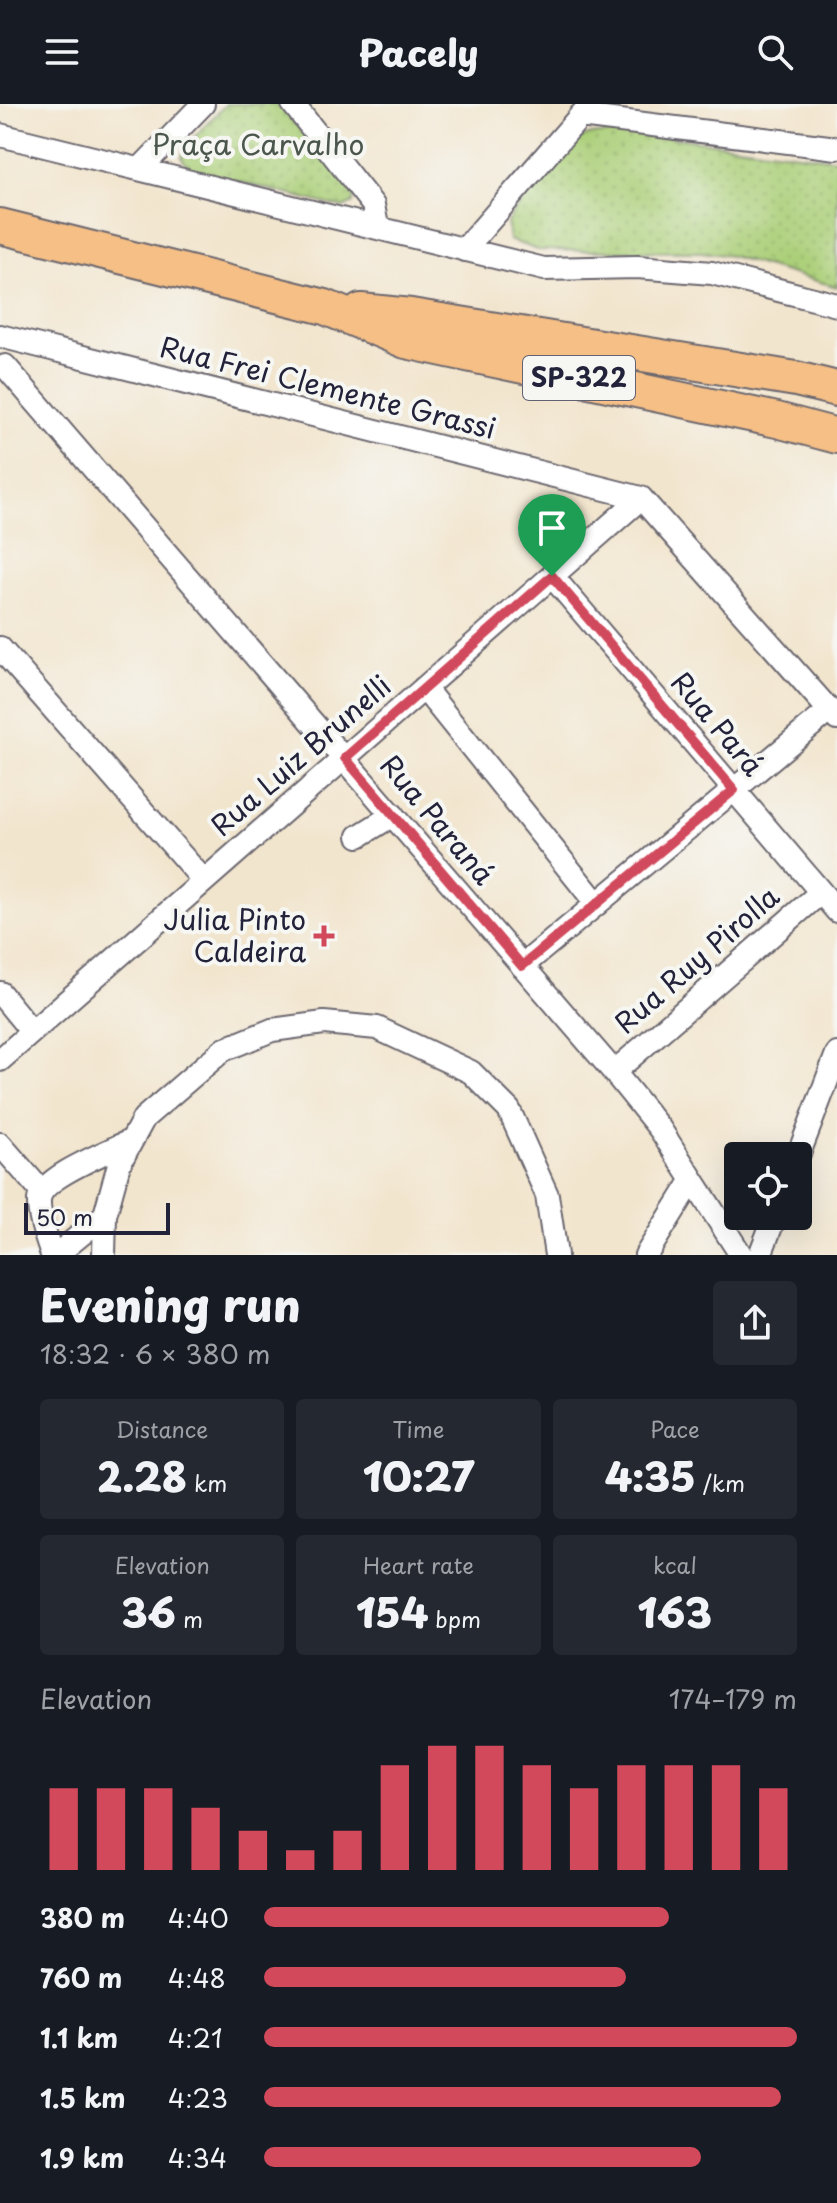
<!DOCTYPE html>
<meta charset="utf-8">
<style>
body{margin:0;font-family:"Playpen Sans",sans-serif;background:#242831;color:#f1f3f6;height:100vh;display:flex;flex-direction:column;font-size:30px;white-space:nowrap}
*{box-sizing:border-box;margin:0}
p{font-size:26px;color:#9ea1a6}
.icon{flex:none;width:44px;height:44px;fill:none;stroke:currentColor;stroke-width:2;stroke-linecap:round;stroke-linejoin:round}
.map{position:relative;height:1151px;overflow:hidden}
.drawer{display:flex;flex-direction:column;background:#171b24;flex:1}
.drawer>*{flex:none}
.fabs{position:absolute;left:724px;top:1038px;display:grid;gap:16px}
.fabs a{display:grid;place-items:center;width:88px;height:88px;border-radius:8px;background:#171b24;box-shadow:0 8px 32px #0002;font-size:40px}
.scale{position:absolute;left:24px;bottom:20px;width:146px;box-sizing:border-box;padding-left:8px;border:4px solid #22223b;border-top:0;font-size:22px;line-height:28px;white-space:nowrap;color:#22223b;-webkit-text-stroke:6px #f6f6f2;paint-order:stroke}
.pin{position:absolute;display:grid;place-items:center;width:68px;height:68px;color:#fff;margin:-82px -34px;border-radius:50% 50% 50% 0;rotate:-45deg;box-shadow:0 0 8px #0007}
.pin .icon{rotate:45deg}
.round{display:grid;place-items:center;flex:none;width:84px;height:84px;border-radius:8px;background:#242831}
.headline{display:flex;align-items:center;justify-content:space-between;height:136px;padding:0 40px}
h1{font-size:44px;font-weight:800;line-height:60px}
.figures{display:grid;grid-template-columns:repeat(3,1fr);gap:12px;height:136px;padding:8px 40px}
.figures div{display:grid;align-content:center;border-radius:8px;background:#242831;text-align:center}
.figures b{font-size:40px;font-weight:800}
.figures small{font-size:22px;font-weight:400}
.figures p{font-size:22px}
.chart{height:224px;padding:16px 40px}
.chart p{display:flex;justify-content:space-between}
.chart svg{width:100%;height:144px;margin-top:8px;stroke:#d1495b;stroke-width:6}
ul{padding:0 40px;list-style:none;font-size:26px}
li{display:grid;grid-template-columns:128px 96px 1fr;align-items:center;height:60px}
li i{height:20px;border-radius:10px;background:#d1495b}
header{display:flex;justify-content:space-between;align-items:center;height:104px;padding:0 40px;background:#171b24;font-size:36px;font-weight:800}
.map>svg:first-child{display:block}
.park{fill:url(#park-dots);stroke:#66785a;stroke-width:2}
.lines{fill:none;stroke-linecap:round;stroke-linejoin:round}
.minor-casing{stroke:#6b666e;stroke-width:26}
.highway-casing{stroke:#6b666e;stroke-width:38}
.minor{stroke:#fff;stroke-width:22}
.highway{stroke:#f5bf86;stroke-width:34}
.route-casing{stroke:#fff;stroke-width:16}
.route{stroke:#d1495b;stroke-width:10}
.poi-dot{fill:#d1495b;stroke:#f6f6f2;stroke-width:3}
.labels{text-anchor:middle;stroke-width:8;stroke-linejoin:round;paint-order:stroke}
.shield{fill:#f6f6f2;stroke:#626272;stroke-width:2}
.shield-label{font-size:26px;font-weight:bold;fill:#22223b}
.park-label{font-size:28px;fill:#4b564d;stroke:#f6f6f2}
.street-label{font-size:28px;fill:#22223b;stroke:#f6f6f2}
.poi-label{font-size:28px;fill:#22223b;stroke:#f6f6f2;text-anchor:end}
</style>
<header><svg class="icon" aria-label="menu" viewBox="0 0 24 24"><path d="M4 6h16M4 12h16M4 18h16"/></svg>Pacely<svg class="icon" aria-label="search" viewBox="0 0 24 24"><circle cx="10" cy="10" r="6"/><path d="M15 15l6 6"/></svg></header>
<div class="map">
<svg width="837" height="1151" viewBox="0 0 837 1151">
<defs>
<pattern id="park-dots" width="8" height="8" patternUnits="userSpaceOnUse" patternTransform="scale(2)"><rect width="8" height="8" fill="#abcf78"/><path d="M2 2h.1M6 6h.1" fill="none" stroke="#93b169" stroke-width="1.8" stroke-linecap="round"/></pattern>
</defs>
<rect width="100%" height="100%" fill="#f6f6f2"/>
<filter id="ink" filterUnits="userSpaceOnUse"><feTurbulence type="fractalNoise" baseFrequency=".0125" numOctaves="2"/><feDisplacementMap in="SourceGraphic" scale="16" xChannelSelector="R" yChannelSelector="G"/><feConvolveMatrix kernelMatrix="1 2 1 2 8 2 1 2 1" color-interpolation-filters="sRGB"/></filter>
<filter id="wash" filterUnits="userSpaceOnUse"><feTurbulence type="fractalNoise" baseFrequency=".006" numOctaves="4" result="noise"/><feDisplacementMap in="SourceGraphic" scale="32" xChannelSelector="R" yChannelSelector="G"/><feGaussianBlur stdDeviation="1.8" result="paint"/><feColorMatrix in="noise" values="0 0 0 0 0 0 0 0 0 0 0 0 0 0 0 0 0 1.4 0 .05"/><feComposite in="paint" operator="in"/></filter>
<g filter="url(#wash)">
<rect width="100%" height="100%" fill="#f2e5ce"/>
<path class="park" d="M 226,0 L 279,0 L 354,86 L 353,99 L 343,104 L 188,65 L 182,54 L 184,44 Z
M 629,28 L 837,55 L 837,183 L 731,152 L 702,148 L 538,146 L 509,136 L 507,119 L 513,109 L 572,39 L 588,31 Z"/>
</g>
<g filter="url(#ink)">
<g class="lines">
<defs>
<path id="minor" d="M 293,0 L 373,101 L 377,122
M 580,12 L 837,44
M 0,31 L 544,165 L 637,163 L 712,169 L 837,201
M 140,65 L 203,0
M 464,146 L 589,2
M 0,232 L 641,394
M 5,262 L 614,968 L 660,1025 L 741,1151
M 641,394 L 837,615
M 552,472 L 837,807
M 0,544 L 204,777
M 424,584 L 597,800
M 359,732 L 393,711
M 522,862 L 830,606
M 0,889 L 32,928
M 0,956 L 641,394
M 614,968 L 820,789
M 0,1040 L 41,1087
M 798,1052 L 837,950
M 52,1151 C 47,1136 38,1112 39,1096 C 41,1073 110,1047 130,1037
M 56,1151 L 105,1111
M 104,1151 L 105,1111 L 119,1060 L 144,1014 L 223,946 L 272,926 L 324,919 L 377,924 L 471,968 L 509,1006 L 547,1091 L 556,1151
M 646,1151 L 692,1077
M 760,1151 L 775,1112"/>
<path id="highway" d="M 0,122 L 325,203 L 406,237 L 777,316 L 837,332
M 361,207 L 411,212 L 796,275 L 837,285"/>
</defs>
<use href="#minor" class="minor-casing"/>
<use href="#highway" class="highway-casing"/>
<use href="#minor" class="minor"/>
<use href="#highway" class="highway"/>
</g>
</g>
<g class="lines" filter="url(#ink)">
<defs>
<path id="route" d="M 552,472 L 734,686 L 522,862 L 345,654 Z"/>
</defs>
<use href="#route" class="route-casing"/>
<use href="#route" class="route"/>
</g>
<path class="poi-dot" d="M320 820h8v8h8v8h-8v8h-8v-8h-8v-8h8z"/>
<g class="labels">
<rect class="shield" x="523" y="252" width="112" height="44" rx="6"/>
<g class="shield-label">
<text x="579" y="283">SP-322</text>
</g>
<g class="park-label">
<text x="258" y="51">Praça Carvalho</text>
</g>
<g class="street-label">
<text transform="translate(328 284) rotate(14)" y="10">Rua Frei Clemente Grassi</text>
<text transform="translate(717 620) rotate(50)" y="10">Rua Pará</text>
<text transform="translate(301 652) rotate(-41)" y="10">Rua Luiz Brunelli</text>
<text transform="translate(437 716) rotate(50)" y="10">Rua Paraná</text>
<text transform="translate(697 856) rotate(-41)" y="10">Rua Ruy Pirolla</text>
</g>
<g class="poi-label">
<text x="306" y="826">Julia Pinto<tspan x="306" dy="32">Caldeira</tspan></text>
</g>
</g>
</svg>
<div class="fabs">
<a><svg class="icon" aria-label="locate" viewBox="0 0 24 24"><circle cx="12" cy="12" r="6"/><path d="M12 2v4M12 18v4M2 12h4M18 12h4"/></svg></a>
</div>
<div class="scale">50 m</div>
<div class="pin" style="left:552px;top:472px;background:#1e9e55"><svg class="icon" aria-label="arrive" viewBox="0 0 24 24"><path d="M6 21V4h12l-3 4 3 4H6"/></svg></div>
</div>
<section class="drawer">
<div class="headline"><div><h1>Evening run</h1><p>18:32 · 6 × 380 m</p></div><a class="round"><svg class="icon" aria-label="share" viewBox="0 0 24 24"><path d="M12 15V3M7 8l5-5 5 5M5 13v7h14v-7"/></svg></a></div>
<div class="figures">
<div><p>Distance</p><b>2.28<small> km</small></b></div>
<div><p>Time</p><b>10:27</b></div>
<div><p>Pace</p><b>4:35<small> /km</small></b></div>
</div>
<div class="figures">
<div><p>Elevation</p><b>36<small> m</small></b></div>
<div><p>Heart rate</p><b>154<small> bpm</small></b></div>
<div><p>kcal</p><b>163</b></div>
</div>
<div class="chart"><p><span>Elevation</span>174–179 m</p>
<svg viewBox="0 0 160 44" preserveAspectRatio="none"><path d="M5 44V19M15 44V19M25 44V19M35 44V25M45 44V32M55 44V38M65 44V32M75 44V12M85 44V6M95 44V6M105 44V12M115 44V19M125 44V12M135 44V12M145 44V12M155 44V19"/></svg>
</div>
<ul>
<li><b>380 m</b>4:40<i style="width:76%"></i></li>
<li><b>760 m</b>4:48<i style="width:68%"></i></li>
<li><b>1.1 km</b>4:21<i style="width:100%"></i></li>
<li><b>1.5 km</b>4:23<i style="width:97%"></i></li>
<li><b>1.9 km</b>4:34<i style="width:82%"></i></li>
</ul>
</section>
